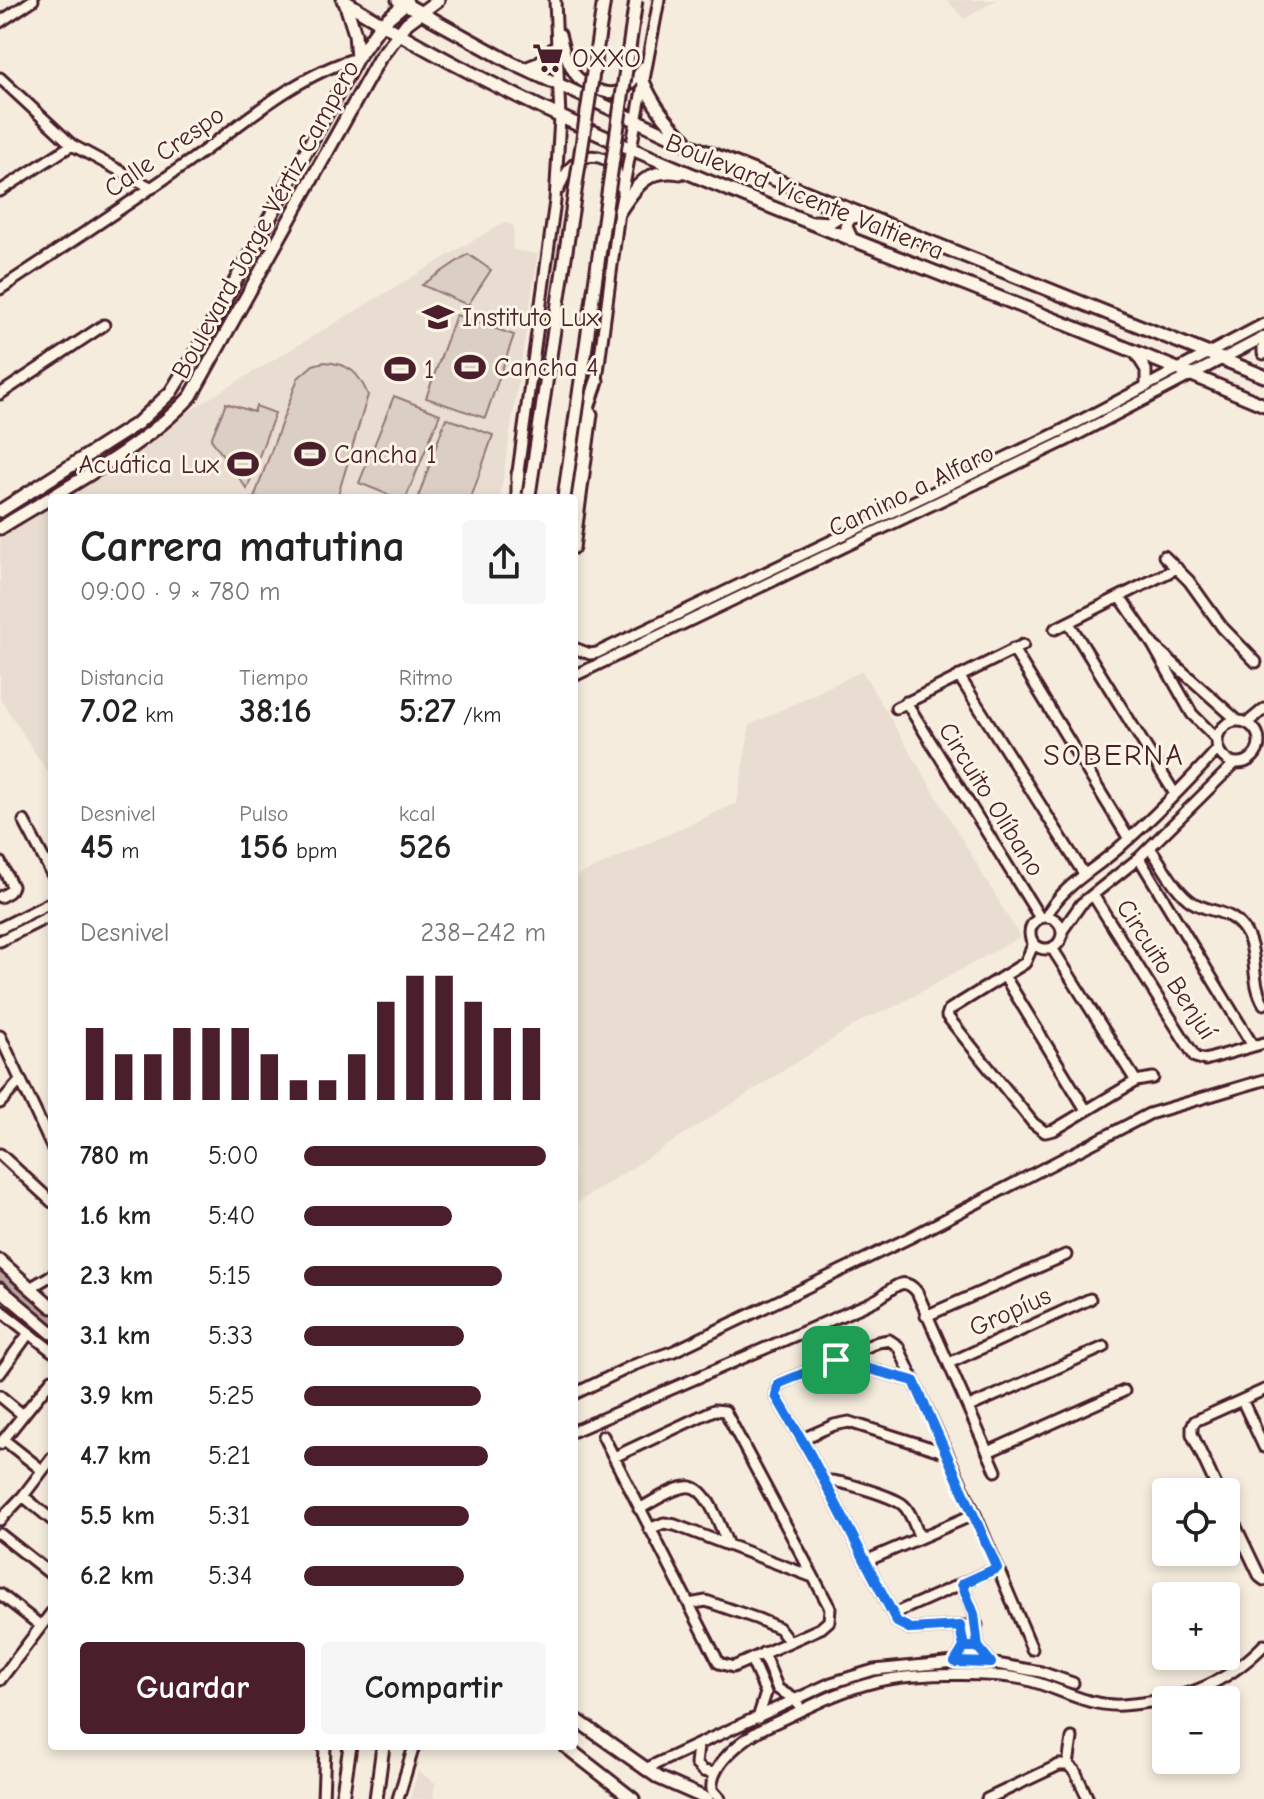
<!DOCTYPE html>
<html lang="es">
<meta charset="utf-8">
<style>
body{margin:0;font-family:"Comic Neue",sans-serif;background:#f6f6f6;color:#222;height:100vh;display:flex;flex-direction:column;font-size:30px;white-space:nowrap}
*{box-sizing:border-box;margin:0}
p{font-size:26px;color:#767676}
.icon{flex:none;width:44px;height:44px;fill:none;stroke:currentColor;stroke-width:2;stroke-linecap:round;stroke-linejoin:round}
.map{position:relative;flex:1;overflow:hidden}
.drawer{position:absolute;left:48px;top:494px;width:530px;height:1256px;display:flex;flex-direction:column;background:#fff;border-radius:8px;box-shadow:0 4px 12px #0003}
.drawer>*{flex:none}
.buttons{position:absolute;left:1152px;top:1478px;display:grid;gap:16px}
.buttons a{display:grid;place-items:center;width:88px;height:88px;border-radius:8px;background:#fff;box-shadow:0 4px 12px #0003;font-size:40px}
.pin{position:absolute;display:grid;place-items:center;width:68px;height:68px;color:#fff;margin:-34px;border-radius:16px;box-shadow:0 4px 12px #0006}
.round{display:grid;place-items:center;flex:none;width:84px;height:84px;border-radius:8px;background:#f6f6f6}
.overview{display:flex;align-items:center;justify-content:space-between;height:136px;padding:0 32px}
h1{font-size:44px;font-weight:800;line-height:60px}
.metrics{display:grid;grid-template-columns:repeat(3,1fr);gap:12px;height:136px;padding:8px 32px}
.metrics div{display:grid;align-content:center}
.metrics b{font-size:34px;font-weight:800}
.metrics small{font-size:22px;font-weight:400}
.metrics p{font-size:22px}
.chart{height:224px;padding:16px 32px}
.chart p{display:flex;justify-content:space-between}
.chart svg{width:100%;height:144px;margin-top:8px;stroke:#4a1f2b;stroke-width:6}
.button{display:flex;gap:16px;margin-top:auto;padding:16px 32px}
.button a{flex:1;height:92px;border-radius:8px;background:#4a1f2b;color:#fff;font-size:32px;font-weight:800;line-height:92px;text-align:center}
.button a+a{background:#f6f6f6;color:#222}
ul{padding:0 32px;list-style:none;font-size:26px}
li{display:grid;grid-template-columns:128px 96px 1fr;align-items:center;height:60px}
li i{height:20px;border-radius:10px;background:#4a1f2b}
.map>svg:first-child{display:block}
.built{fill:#e8ddd0}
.green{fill:#dbcec4;stroke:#927678;stroke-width:2}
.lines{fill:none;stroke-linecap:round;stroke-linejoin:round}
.river{stroke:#b8a39e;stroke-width:14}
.minor-casing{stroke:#4a1f2b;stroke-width:15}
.major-casing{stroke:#4a1f2b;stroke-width:17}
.minor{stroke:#fcf5e5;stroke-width:9}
.major{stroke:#fcf5e5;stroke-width:11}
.major-bridge-casing{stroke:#4a1f2b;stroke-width:17;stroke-linecap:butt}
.major-bridge{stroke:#fcf5e5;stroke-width:11}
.route-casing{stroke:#fff;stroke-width:16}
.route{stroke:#1a73e8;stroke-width:10}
.labels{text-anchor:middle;stroke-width:6;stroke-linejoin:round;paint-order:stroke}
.poi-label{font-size:26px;fill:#4a1f2b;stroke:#fcf5e5;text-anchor:start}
.street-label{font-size:26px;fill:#4a1f2b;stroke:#fcf5e5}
.quarter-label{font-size:30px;letter-spacing:2px;fill:#4a1f2b;stroke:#fcf5e5}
</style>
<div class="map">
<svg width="1264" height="1799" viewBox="0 0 1264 1799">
<rect width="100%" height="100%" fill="#f5ecde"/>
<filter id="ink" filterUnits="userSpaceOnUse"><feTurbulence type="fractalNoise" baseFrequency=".0125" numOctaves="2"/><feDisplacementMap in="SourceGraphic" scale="16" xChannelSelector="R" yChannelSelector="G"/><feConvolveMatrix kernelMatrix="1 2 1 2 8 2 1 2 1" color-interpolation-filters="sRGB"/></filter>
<g filter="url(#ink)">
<path class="built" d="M 947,0 L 996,0 L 964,19 Z
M 504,222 L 514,226 L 512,250 L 538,254 L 500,498 L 53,498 L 210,398 Z
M 52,499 L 52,779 L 0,698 L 0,532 Z
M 862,671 L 1020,937 L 892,1008 L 866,1018 L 574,1205 L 574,877 L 737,803 L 750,725 Z
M 418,1771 L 435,1783 L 433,1796 L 436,1799 L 410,1799 Z"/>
<path class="green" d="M 468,254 L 491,270 L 468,305 L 422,285 Z
M 456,315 L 514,335 L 485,418 L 426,398 Z
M 324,362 C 349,364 358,371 368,395 L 337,498 L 254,498 L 298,378 L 313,365 Z
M 394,396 L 440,414 L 406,498 L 397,498 L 359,483 Z
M 226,403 L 254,412 L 256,406 L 275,413 L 247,489 L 211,439 Z
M 446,418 L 493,435 L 471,498 L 418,498 Z"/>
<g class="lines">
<path class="river" d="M 0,1276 L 52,1322"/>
<defs>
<path id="minor" d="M 0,22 L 33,0
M 560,34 C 563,47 566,60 573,71 C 577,79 584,83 592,87 C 617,101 630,88 643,67
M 0,78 L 72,145 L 152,188
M 559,189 C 568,163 589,144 615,166 L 621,187
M 0,191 L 72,145
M 0,289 C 63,247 126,206 187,163 C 240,126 294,76 357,58
M 1134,351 L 1146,370 L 1146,387
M 596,387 L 619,212 L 659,0
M 0,394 L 104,325
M 517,479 L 555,201 L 560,118 L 555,0
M 574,548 L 592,414
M 1164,556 L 1189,581 L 1222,627 L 1256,662
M 1121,598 L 1153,645 L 1192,714 L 1217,739
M 1069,623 L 1175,794
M 1055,629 L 1177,568
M 1154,646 L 1238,721
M 574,648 L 590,654 L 597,653 L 1059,432 L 1264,324
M 1013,649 L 1129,839
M 574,676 L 1065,441 L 1264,337
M 959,676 L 1084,874
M 906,702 L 1040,918
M 896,708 L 1023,645
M1217 742a21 21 0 1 1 42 0a21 21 0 1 1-42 0Z
M 1247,723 L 1264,709
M 24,821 L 52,874
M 1150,848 C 1162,864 1175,891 1192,902 C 1209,913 1228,909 1242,927 C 1260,949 1249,980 1264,1004
M 1139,858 L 1253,1046
M 0,862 L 12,886 L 9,892 L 0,897
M 1093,895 L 1195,1057 L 1205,1060 L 1264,1043
M 1046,917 C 1062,884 1097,869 1122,845 C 1156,815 1188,782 1218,749
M1030 933a16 16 0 1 1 32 0a16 16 0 1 1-32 0Z
M 0,928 L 52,902
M 1062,931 L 1081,904 L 1139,858 L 1235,763
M 0,941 L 52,915
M 1034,943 L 1025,963 L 949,1010 L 947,1016 L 1033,1123 L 1045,1132 L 1054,1130 L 1136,1081 L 1153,1078
M 1052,948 L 1136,1081
M 1005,977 L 1086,1110
M 0,1036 L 52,1147
M 0,1103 L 20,1081
M 0,1154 L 52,1202
M 30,1288 L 52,1275
M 0,1310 L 52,1351
M 926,1316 L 1066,1255
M 836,1360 L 914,1381
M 949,1363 L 1090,1299
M 0,1373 L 29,1333
M 574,1394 L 634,1365 L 674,1351 L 909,1238 L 1149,1114 L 1264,1080
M 0,1396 L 23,1415
M 1242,1400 L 1264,1447
M 969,1407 L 1104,1347
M 574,1431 L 863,1306 C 869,1303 877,1300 882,1296 C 895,1286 904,1276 917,1292 L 996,1471
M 603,1436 L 719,1663 L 733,1667 L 821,1628 L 829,1621 L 830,1608 L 725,1411 L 714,1410 L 614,1457
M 802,1439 L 834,1425 L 849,1422 L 947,1453
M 4,1440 L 42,1470
M 0,1444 L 52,1379
M 988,1452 L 1124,1391
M 824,1481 C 838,1479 890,1496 902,1504 C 911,1511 915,1527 920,1538
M 1219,1492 L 1192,1434 L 1192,1426 L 1195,1421 L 1264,1390
M 23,1496 L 52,1520
M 1226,1506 L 1260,1577 L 1264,1580
M 639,1509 C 653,1502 670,1489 686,1487 C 707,1483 721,1529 728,1545
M 0,1520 L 23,1496 L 52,1458
M 649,1529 L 664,1523 L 675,1525 L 813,1577
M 0,1534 L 52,1575
M 866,1561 L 975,1514
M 962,1584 L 974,1614 L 978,1647 L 992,1664
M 0,1594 L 41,1626
M 689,1604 L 706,1601 L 758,1619 L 779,1628 L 789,1641
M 893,1614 L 997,1568
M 977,1625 L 911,1629 L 897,1622 L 810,1454 L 776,1396 L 778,1384 L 878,1342 L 889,1340 L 898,1346 L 975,1514 L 1032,1649
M 763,1653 L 778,1689 L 796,1700 L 798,1704
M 751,1659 L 766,1693 L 758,1718
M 955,1662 L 964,1647 L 960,1626
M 0,1680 L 52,1612
M 698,1746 L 696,1764 L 703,1771 L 715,1773
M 1068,1765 L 1075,1771 L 1088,1799
M 1068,1765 L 1072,1738
M 645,1769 L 831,1683 L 874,1670 L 955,1662 L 991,1663 L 1041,1672 L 1073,1683
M 323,1799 L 325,1746
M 398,1799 L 414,1746
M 720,1799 L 712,1790 C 709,1763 748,1735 770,1725 C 803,1710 836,1692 871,1683 C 905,1673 987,1672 1023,1679 C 1057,1686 1085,1707 1122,1705 C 1179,1701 1223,1687 1264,1645
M 987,1799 L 1059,1765 L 1068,1765"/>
<path id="major" d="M 343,0 C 498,97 667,166 836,233 C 979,290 1123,345 1264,405
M 398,0 L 512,63 L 694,147 L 1264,376
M 345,2 L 355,34 L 357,58
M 525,69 L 538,64 L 556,47
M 643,81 C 653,105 666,122 685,139
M 619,212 C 635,188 647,167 680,173
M 815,222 L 828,223 L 836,218 L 833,210 L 823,204
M 852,240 L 846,227 C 848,216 854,216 864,216
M 1264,347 L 1264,353
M 518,474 L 518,498
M 572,498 L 588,408 L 597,381
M 0,511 L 138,423 L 171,392 L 202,342 L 357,58 L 381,24 L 407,2
M 0,528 C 61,490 142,449 191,396 L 379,59 L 407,23 L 438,0
M 0,1261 L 52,1307
M 0,1289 L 52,1333
M 574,1718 L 659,1778 L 707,1799
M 565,1746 L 633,1799
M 342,1799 L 350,1746
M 376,1799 L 383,1746"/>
</defs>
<use href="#minor" class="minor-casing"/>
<use href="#major" class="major-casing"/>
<use href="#minor" class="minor"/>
<use href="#major" class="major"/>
<defs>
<path id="major-bridge" d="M 529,495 L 604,0
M 564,498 L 636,0"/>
</defs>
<use href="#major-bridge" class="major-bridge-casing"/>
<use href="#major-bridge" class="major-bridge"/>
</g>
</g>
<g class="lines" filter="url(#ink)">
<defs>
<path id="route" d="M 836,1360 L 914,1381 L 997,1568 L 962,1584 L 974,1614 L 978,1647 L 964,1647 L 955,1662 L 991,1663 L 978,1647 L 964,1647 L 960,1626 L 911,1629 L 897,1622 L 810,1454 L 776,1396 L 778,1384 L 836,1360"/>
</defs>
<use href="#route" class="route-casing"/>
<use href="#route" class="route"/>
</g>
<defs>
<symbol id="supermarket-bare" viewBox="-9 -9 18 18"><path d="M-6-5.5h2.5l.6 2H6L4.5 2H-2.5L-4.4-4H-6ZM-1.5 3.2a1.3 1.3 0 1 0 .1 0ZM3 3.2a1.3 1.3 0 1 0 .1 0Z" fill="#4a1f2b" stroke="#fcf5e5" stroke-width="2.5" paint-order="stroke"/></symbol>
<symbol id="school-bare" viewBox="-9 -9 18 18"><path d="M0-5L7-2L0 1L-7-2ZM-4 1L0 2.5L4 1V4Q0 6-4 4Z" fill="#4a1f2b" stroke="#fcf5e5" stroke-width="2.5" paint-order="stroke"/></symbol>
<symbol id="stadium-bare" viewBox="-9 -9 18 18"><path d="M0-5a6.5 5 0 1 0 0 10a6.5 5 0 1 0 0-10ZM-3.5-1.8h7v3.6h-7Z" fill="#4a1f2b" stroke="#fcf5e5" stroke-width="2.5" paint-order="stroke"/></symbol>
</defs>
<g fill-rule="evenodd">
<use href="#supermarket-bare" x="526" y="36" width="44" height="44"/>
<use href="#school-bare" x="416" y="295" width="44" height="44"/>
<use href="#stadium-bare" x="448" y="345" width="44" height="44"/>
<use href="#stadium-bare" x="378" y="347" width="44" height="44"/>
<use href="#stadium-bare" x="288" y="432" width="44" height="44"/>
<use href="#stadium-bare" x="221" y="442" width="44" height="44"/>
</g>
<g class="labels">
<g class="poi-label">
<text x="572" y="67">OXXO</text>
<text x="462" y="326">Instituto Lux</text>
<text x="494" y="376">Cancha 4</text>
<text x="424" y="378">1</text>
<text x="334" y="463">Cancha 1</text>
<text x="219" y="473" text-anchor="end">Acuática Lux</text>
</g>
<g class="street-label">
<text transform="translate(164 151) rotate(-35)" y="9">Calle Crespo</text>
<text transform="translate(805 196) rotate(22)" y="9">Boulevard Vicente Valtierra</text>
<text transform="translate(265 219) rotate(-61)" y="9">Boulevard Jorge Vértiz Campero</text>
<text transform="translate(911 490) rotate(-26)" y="9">Camino a Alfaro</text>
<text transform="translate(992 799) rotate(58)" y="9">Circuito Olíbano</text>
<text transform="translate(1167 969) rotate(57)" y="9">Circuito Benjuí</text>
<text transform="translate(1010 1311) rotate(-24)" y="9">Gropíus</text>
</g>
<g class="quarter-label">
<text x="1114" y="765">SOBERNA</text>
</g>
</g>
</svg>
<div class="buttons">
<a><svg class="icon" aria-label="locate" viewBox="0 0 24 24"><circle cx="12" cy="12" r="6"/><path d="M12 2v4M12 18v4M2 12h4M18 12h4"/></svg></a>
<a>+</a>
<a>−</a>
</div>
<div class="pin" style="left:836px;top:1360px;background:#1e9e55"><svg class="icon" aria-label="arrive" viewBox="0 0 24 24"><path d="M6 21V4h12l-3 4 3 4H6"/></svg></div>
<section class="drawer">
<div class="overview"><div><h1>Carrera matutina</h1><p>09:00 · 9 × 780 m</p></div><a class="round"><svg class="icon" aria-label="share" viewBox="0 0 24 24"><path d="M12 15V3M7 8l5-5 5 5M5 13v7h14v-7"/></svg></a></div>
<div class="metrics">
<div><p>Distancia</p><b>7.02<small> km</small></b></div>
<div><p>Tiempo</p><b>38:16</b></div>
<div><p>Ritmo</p><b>5:27<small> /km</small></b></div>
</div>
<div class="metrics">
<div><p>Desnivel</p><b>45<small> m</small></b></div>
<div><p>Pulso</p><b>156<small> bpm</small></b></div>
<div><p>kcal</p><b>526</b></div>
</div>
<div class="chart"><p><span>Desnivel</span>238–242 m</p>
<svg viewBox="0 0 160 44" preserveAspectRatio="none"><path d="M5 44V22M15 44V30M25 44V30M35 44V22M45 44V22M55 44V22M65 44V30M75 44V38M85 44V38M95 44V30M105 44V14M115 44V6M125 44V6M135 44V14M145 44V22M155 44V22"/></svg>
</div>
<ul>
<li><b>780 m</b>5:00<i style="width:100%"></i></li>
<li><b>1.6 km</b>5:40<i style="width:61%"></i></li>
<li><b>2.3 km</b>5:15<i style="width:82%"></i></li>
<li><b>3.1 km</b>5:33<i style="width:66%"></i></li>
<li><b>3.9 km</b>5:25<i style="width:73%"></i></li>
<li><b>4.7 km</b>5:21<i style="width:76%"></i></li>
<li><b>5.5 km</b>5:31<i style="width:68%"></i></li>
<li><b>6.2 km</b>5:34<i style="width:66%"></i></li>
</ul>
<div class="button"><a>Guardar</a><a>Compartir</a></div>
</section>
</div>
